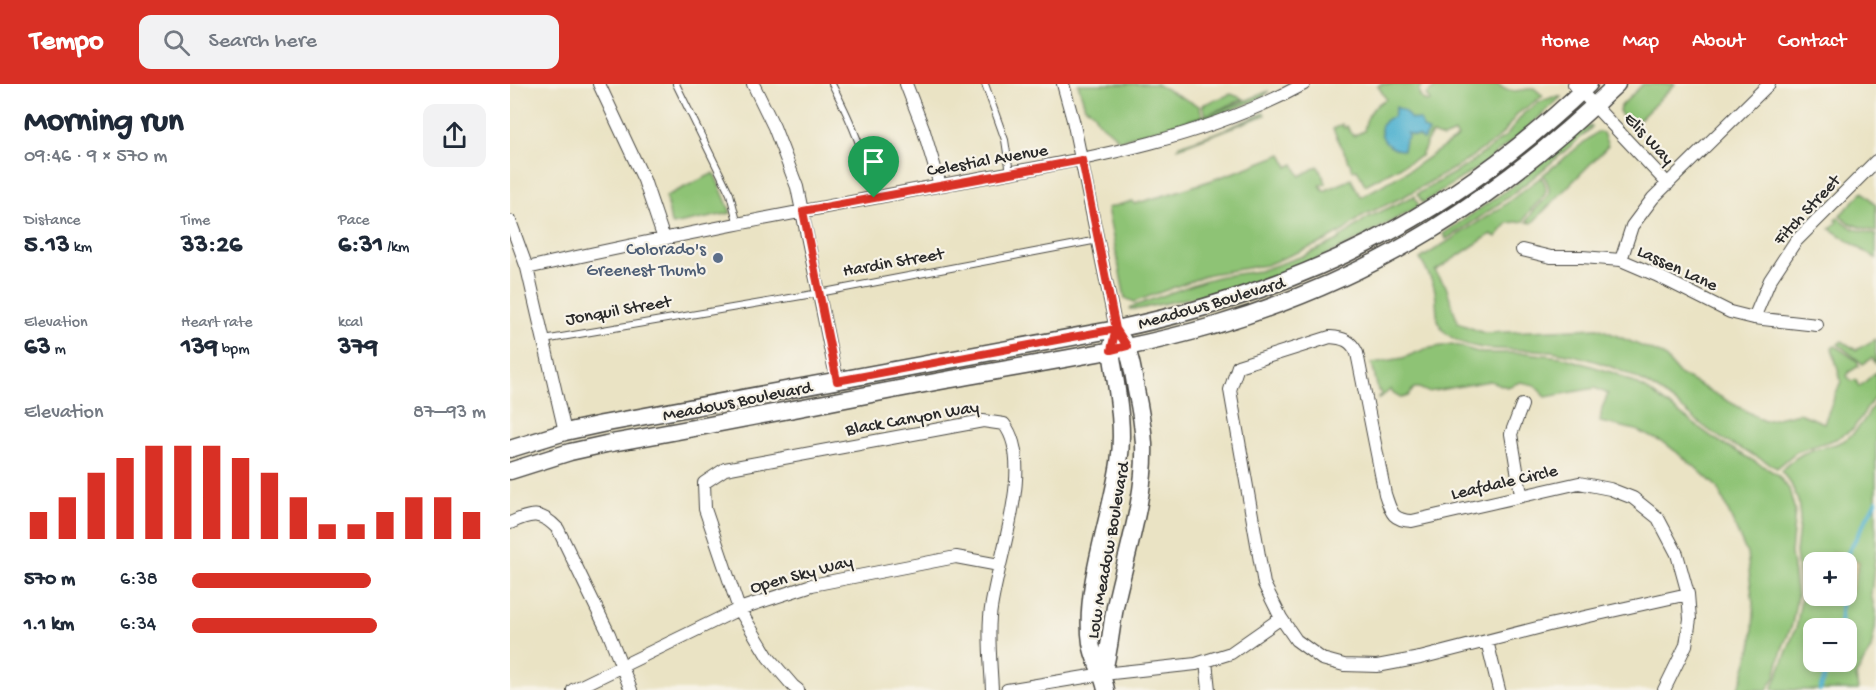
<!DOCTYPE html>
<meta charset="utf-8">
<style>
body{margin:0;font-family:"Gochi Hand",sans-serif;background:#f2f2f3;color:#1f2937;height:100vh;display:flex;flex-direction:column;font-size:22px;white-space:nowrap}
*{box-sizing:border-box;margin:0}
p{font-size:20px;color:#747a83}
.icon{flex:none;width:33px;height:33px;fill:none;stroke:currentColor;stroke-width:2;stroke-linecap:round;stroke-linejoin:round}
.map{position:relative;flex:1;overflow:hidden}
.panel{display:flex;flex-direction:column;background:#fff;width:510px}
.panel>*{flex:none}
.fabs{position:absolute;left:1293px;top:468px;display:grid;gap:12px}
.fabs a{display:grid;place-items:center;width:54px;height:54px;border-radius:12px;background:#fff;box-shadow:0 3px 9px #0003;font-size:30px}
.pin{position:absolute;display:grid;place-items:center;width:51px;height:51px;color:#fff;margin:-62px -26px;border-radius:50% 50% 50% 0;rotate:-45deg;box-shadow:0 0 6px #0007}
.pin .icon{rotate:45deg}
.round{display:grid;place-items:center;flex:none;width:63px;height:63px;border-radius:12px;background:#f2f2f3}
.headline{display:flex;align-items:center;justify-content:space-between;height:102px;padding:0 24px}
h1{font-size:33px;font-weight:700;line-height:45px}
.stats{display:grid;grid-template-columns:repeat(3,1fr);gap:9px;height:102px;padding:6px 24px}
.stats div{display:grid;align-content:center}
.stats b{font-size:26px;font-weight:700}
.stats small{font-size:16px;font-weight:400}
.stats p{font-size:16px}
.chart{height:168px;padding:12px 24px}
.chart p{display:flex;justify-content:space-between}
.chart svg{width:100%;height:108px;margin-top:6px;stroke:#d93025;stroke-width:6}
ul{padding:0 24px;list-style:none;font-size:20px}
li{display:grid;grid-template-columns:96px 72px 1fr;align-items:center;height:45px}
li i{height:15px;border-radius:8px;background:#d93025}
header{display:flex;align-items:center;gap:36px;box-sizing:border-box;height:84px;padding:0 30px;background:#d93025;color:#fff}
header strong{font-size:28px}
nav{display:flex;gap:33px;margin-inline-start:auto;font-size:21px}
.search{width:420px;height:54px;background:#f2f2f3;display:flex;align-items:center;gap:15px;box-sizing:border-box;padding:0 21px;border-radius:12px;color:#747a83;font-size:22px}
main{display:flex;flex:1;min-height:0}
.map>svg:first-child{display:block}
.green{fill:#8ec375;stroke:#5c7750;stroke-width:1.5;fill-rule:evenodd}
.sand{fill:#eeda9e;stroke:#8c8264;stroke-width:1.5}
.water{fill:#51b2d0;stroke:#3e6e7e;stroke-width:1.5}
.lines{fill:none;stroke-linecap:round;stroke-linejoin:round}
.stream{stroke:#51b2d0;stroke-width:4}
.lane-casing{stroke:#484742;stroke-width:8}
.street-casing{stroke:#484742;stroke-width:14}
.secondary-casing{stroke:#484742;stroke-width:19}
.lane{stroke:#fff;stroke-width:6}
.street{stroke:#fff;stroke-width:12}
.secondary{stroke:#fff;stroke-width:16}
.route-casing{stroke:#fff;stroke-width:12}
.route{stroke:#d93025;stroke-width:8}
.service-dot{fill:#5c6f8a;stroke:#f7f3e8;stroke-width:2}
.labels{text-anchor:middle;stroke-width:4.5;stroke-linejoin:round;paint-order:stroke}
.street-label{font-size:18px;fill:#2b2b2b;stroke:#f7f3e8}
.service-label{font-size:18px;fill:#4e5e75;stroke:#f7f3e8;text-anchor:end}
</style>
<header>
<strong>Tempo</strong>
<div class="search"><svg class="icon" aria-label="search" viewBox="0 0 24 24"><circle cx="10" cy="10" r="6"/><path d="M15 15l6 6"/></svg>Search here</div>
<nav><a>Home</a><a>Map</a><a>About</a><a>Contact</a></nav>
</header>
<main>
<section class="panel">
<div class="headline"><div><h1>Morning run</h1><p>09:46 · 9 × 570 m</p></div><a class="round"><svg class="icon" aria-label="share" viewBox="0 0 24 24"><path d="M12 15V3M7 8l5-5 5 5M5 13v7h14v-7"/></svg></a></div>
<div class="stats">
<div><p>Distance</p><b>5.13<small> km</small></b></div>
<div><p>Time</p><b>33:26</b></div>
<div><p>Pace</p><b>6:31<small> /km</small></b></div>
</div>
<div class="stats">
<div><p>Elevation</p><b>63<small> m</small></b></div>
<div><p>Heart rate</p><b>139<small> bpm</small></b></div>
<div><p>kcal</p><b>379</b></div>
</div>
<div class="chart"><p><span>Elevation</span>87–93 m</p>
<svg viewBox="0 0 160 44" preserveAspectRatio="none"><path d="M5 44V33M15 44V27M25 44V17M35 44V11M45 44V6M55 44V6M65 44V6M75 44V11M85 44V17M95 44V27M105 44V38M115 44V38M125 44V33M135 44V27M145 44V27M155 44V33"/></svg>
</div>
<ul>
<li><b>570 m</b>6:38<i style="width:61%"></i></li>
<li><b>1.1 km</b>6:34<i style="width:63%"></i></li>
</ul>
</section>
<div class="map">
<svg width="1366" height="606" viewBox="0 0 1366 606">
<rect width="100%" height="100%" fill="#f7f3e8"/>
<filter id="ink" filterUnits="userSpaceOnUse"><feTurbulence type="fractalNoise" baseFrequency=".0167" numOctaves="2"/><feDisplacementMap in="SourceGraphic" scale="12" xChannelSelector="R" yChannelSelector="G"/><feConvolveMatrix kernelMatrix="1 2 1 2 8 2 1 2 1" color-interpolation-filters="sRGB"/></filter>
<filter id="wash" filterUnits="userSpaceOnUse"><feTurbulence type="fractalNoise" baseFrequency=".008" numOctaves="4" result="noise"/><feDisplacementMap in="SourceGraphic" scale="24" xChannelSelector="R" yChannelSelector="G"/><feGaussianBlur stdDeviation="1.35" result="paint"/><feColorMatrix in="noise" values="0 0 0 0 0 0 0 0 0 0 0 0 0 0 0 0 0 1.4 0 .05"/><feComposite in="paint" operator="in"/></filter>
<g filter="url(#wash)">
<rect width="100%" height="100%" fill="#eae3c4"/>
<path class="green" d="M 568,0 L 646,0 L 689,22 L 693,32 L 609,56 C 603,49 598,45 591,40 C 583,35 588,28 575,23 Z
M 871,0 L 913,0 C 906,6 909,15 917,18 L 920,17 L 916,11 L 930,0 L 988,0 C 997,11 1011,6 1024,4 L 1033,12 L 1007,30 L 995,47 L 987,55 L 950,81 L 893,113 L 852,132 L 835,146 L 816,157 L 756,181 L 700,190 L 624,218 L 615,214 L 597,124 L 623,117 L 624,120 C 675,106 723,90 772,70 L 778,83 L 784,80 L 790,92 L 808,82 L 816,99 L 810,101 L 814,107 L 841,95 L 851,113 L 901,85 L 948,53 L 945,49 L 933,54 L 922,50 L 915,60 L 916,61 L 911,72 L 905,75 L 855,101 L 847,85 L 843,86 L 823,45 L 832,40 L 834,44 L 837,42 L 843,52 L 854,47 C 856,31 863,22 876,15 L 868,2 Z
M 1133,0 L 1165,0 L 1126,39 L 1112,32 L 1109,27 L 1111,22 Z
M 759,7 L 753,13 C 699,37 644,53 586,67 L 586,64 C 646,51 702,31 759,7 Z
M 721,10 L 734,15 L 696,31 L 692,21 Z
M 1043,13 L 1051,13 L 1013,48 L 969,83 L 913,119 L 907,110 L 956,82 L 997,51 L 1014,29 L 1030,18 Z
M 754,29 L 755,31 L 668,64 L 669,61 L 709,48 Z
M 1080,42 L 1082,43 L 1079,46 C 1034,86 988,124 936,155 L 933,150 L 1003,102 L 1071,46 Z
M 1087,48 L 1093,49 L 1098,62 L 1022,139 L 1017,138 C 1024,117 1051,116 1033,91 Z
M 204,89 L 221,129 L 163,141 L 161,140 L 156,112 Z
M 1031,93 C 1047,115 1019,118 1014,137 L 998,139 L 986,153 L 981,150 L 925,187 L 936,202 L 948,239 L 974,249 L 1088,244 L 1153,271 L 1169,290 L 1254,337 L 1289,329 L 1314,339 L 1331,297 L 1322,264 L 1325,262 L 1347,277 L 1349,282 L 1339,288 L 1337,292 L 1341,297 L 1346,296 L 1349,303 L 1366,288 L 1366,311 L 1343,345 L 1326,355 L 1286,368 L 1267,384 C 1246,371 1223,363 1203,349 C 1188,339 1175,326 1160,315 C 1127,291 1088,275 1047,268 C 1012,262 964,273 937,250 C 922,238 929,220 924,203 C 921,193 915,184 910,175 L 989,125 Z
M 1353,108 L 1366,121 L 1366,148 L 1341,140 L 1330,131 Z
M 904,112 L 909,122 C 856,152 801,183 742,199 C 705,210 666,216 629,225 L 620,225 L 621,223 L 693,197 L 711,192 L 749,187 L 793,172 L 826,157 L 857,134 Z
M 1328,133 L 1342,144 L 1366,151 L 1366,175 L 1320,145 L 1327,138 L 1325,136 Z
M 1366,255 L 1366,280 L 1362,274 L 1353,280 L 1328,260 L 1332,257 L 1346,266 Z
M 942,260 L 971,269 L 1017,269 L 1052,273 L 1104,289 L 1136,305 L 1205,355 L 1267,390 L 1279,405 L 1285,427 L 1281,469 L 1287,512 L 1282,541 L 1272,565 L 1265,593 L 1257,606 L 1227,606 L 1232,595 L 1242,560 L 1244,528 L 1237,470 L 1208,404 L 1184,382 L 1156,360 L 1126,346 L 1090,338 L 1092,324 L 1098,310 L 1085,304 L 1036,313 L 1024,301 L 1011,298 L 997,303 L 980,297 L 974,298 L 918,308 L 909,304 L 904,304 L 898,312 L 892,314 L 882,308 L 881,305 L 869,315 L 869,312 L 871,311 L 870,307 L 868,307 L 862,279 L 893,274 L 915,265 Z
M 1366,318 L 1366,465 L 1361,510 L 1366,531 L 1365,545 L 1361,565 L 1346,591 L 1348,606 L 1262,606 L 1287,541 L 1291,514 L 1286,468 L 1290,434 L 1288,417 L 1281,400 L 1271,387 C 1280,377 1289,370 1302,366 C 1312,363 1323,362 1333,357 C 1349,348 1356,332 1366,318 ZM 1329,470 L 1340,478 L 1340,514 L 1325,517 L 1323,512 L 1304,512 L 1304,478 L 1319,478 L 1319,475 ZM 1304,544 L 1336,544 L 1336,578 L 1304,578 Z"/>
<path class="sand" d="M 1323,468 L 1329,469 L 1339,478 L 1341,474 L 1349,478 L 1340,514 L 1324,517 L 1323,512 L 1336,512 L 1336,478 L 1319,478 Z"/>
<path class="water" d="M 886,23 L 894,27 L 901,35 L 910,36 L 913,44 L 919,48 L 913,56 L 908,52 L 903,52 L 897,49 L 898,54 L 895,56 L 893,66 C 871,66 862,38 883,33 Z"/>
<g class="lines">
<path class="stream" d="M 1333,478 L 1366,417
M 1330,544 L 1332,512
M 1310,606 L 1320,578"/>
</g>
</g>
<g filter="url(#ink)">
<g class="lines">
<defs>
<path id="lane" d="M 166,0 L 220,110 L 228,141
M 322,0 C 342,39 356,71 364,114
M 475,0 L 495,56 L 500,89
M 34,256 L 309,209 L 588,156"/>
<path id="street" d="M 89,0 L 134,96 L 154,155
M 243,0 L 264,43 L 287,103 L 327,297
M 396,0 L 413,44 L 430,101
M 553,0 L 563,36 L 606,245
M 1064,0 L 1158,100
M 0,137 L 17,184 L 55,348
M 1012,166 L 1041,173 L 1072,173 L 1111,176 L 1146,191 L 1220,228 L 1244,234 L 1307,241
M 1111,176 L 1122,142 L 1143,114 L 1259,0
M 17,184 C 154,153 293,127 432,101 C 555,78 682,61 794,0
M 1244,234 L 1260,196 L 1285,158 L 1366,77
M 1011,410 L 1001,350 L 1012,321
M 0,439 C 21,429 31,427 48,445 L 99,550 L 121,606
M 977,557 L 989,606
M 696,577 L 699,606
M 63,606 L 229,525 L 302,501 L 446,473 L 489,481
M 288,606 L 283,602 L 258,573 L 229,525 L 195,425 L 194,399 L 215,385 L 473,337 L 494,340 C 527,382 484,482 480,533 C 478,557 481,582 482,606
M 497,606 L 593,590 L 686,580 L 721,569 L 771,534
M 1154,606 L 1176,561 L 1180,535 L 1178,510 L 1167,470 L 1148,434 L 1123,414 L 1100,405 L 1069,399 L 902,437 C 881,436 881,427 875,410 L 847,269 C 841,256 833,254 820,253 L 728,282 L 720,306 L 754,500 L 771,534 L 786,556 L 812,575 L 834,581 L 867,582 L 910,574 L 1039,541 L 1178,510"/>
<path id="secondary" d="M 0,365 L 55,348 L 92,340 L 606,245 C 793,206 941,133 1079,0
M 0,387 L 60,368 L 96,360 C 210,340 323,317 436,296 C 526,279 618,267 706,241 C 865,194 988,115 1107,0
M 593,590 C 600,566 601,542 606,518 C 617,468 636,411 634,360 C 633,342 630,324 626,306 C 623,287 621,270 611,253
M 596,606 C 593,589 583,575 581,559 C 573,506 601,433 609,379 C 615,341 606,303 601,266 L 603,257"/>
</defs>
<use href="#lane" class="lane-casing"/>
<use href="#street" class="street-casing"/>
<use href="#secondary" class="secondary-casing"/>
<use href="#lane" class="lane"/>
<use href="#street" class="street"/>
<use href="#secondary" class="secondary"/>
</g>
</g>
<g class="lines" filter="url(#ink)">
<defs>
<path id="route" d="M 364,114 L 293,127 L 327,297 L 606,245 L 601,266 L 617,262 L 606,245 L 572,76 L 364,114"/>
</defs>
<use href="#route" class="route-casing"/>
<use href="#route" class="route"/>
</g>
<circle class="service-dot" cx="208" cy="174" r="6"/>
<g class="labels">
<g class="street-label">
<text transform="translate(1140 54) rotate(47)" y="6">Elis Way</text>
<text transform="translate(477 75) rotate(-10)" y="6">Celestial Avenue</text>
<text transform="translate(1296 125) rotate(-47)" y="6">Fitch Street</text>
<text transform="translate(383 177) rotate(-10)" y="6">Hardin Street</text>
<text transform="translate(1168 183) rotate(25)" y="6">Lassen Lane</text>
<text transform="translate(701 218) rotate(-16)" y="6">Meadows Boulevard</text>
<text transform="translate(108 225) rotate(-10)" y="6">Jonquil Street</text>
<text transform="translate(227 316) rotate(-11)" y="6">Meadows Boulevard</text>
<text transform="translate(402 333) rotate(-10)" y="6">Black Canyon Way</text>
<text transform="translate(994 397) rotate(-13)" y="6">Leafdale Circle</text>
<text transform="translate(597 466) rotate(-80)" y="6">Low Meadow Boulevard</text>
<text transform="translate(291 489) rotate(-15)" y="6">Open Sky Way</text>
</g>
<g class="service-label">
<text x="196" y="170">Colorado's<tspan x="196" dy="21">Greenest Thumb</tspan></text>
</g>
</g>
</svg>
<div class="fabs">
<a>+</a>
<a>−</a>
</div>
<div class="pin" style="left:364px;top:114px;background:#1e9e55"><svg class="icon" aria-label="arrive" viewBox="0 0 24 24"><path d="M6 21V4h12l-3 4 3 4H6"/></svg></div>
</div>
</main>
